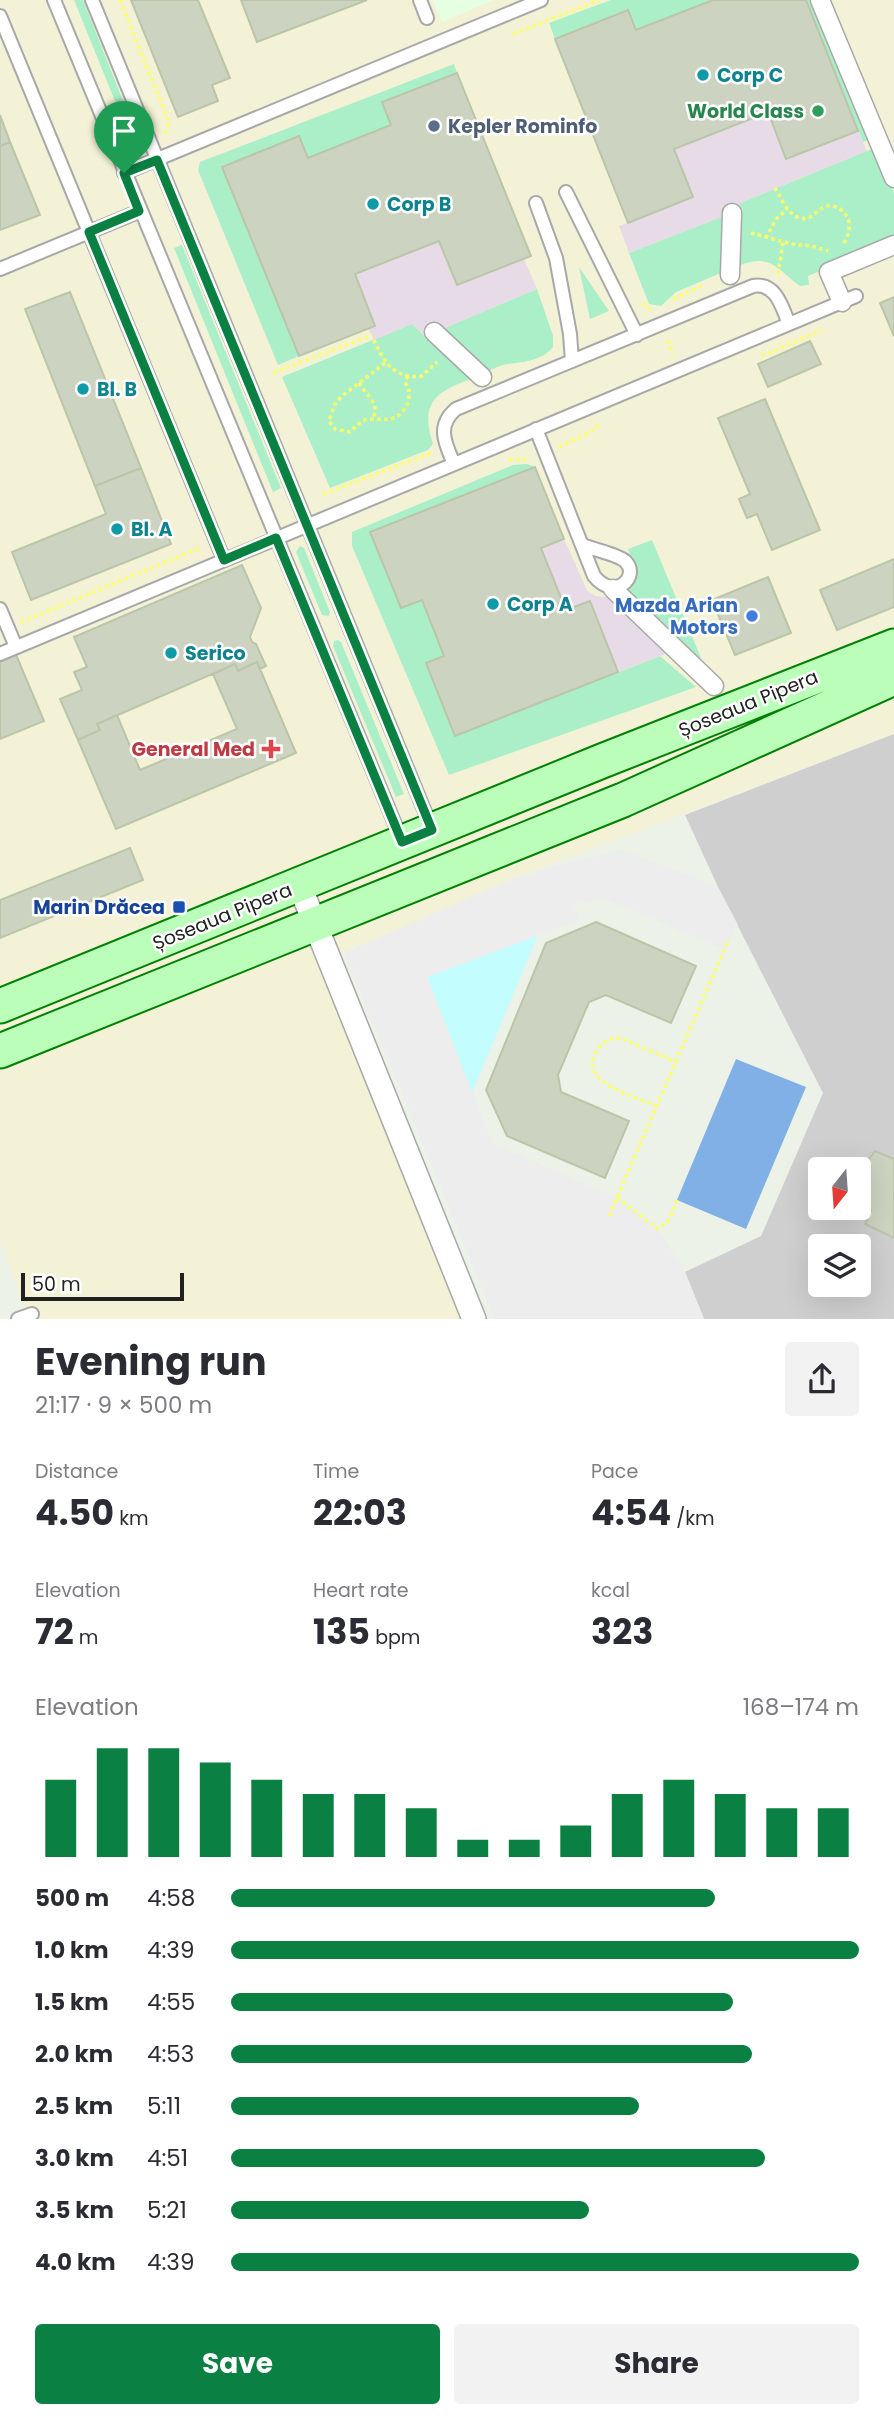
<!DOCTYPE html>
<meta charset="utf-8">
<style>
body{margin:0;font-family:Poppins,sans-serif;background:#f2f2f3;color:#2b2b33;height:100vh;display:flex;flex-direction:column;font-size:26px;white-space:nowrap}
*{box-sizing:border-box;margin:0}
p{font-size:23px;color:#7c7c81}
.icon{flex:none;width:38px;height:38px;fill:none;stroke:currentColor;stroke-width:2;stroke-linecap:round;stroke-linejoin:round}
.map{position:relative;height:1319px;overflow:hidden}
.details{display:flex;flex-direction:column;background:#fff;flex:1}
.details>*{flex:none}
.needle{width:46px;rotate:197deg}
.controls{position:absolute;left:808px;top:1157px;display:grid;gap:14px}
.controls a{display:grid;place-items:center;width:63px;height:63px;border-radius:7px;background:#fff;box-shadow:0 7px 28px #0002;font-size:35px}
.scale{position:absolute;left:21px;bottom:18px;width:163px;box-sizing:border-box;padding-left:7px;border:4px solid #212121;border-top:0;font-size:19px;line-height:24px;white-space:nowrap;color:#212121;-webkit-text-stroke:5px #fff;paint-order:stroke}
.pin{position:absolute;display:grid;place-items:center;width:60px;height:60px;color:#fff;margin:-72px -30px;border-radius:50% 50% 50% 0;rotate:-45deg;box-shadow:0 0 7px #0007}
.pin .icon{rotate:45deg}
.round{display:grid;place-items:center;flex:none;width:74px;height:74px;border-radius:7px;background:#f2f2f3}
.head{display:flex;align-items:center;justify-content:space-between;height:119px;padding:0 35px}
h1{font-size:38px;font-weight:700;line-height:52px}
.figures{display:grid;grid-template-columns:repeat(3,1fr);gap:10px;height:119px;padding:7px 35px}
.figures div{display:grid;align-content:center}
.figures b{font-size:35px;font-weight:700}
.figures small{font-size:19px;font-weight:400}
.figures p{font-size:19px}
.chart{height:196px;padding:14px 35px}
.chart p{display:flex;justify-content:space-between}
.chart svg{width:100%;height:126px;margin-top:7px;stroke:#0b8043;stroke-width:6}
.button{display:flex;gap:14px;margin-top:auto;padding:14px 35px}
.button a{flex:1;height:80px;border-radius:7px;background:#0b8043;color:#fff;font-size:28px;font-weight:700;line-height:80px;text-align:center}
.button a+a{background:#f2f2f3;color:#2b2b33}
ul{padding:0 35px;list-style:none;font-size:23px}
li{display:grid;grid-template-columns:112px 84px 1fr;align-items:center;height:52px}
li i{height:18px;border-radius:9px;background:#0b8043}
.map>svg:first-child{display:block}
.commercial{fill:#f3f2d6}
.education{fill:#e6ffe3}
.religious{fill:#cfcfcf;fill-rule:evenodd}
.grass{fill:#aaefc8}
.park{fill:#c3fdfe}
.pitch{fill:#80b0e6}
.parking{fill:#ededed}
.plaza{fill:#e7dbe8}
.building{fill:#ccd3c0;stroke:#bbc5a8;stroke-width:2}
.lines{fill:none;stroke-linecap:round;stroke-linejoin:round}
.service-casing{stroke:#a8a8a8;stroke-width:16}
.pedestrian-casing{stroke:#a8a8a8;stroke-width:21}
.minor-casing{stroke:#a8a8a8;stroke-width:26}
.secondary-casing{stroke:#008004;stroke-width:37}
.path{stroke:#fbff6b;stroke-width:3.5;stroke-dasharray:3.5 3.5;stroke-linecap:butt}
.service{stroke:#fff;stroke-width:12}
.pedestrian{stroke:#fff;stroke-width:18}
.minor{stroke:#fff;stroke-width:23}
.secondary{stroke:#bbfeb9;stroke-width:33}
.route-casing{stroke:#fff;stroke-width:14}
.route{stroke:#0b8043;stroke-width:9}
.culture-dot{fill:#0f9aa8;stroke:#fff;stroke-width:2.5}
.leisure-dot{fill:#2e9e5b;stroke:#fff;stroke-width:2.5}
.service-dot{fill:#5c6f8a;stroke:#fff;stroke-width:2.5}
.shop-dot{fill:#3f7fe0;stroke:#fff;stroke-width:2.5}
.health-dot{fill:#e0444e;stroke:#fff;stroke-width:2.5}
.transit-dot{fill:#1a4fb4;stroke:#fff;stroke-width:2.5}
.labels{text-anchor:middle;stroke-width:5;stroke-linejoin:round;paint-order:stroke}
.culture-label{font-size:19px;font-weight:bold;fill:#0d838f;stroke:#fff;text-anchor:start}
.leisure-label{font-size:19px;font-weight:bold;fill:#27864d;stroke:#fff;text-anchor:end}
.service-label{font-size:19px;font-weight:bold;fill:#4e5e75;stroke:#fff;text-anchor:start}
.shop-label{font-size:19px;font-weight:bold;fill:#366cbe;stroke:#fff;text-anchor:end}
.street-label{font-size:19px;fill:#212121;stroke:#fff}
.health-label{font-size:19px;font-weight:bold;fill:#be3a42;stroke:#fff;text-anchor:end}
.transit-label{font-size:19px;font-weight:bold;fill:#164399;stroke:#fff;text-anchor:end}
</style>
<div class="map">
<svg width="894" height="1319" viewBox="0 0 894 1319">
<rect width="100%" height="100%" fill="#ecf2e7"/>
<path class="commercial" d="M 0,0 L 894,0 L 894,734 L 515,878 L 325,961 L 465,1319 L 28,1319 L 0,1239 Z"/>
<path class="education" d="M 433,0 L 494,0 L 442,22 Z"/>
<path class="religious" d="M 894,734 L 894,1319 L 704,1319 L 685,1272 L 761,1236 L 823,1093 L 718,887 L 685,815 ZM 821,1169 L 859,1169 L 859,1208 L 821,1208 ZM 821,1246 L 859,1246 L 859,1284 L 821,1284 Z"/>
<path class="grass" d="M 74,0 L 83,0 L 139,141 L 138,144 L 132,143 Z
M 611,0 L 713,0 L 636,30 L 628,10 L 555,39 L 549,23 Z
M 806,0 L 814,0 L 873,138 L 863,142 Z
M 454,64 L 457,73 L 382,102 L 391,125 L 308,158 L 298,136 L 222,167 L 299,356 L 278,365 L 198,170 L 200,162 Z
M 874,148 L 894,193 L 894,241 L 808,276 L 809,285 L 800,286 C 776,268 770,253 738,266 L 740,203 Z
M 723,216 L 721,273 L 676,292 L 661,306 L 649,304 L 629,253 Z
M 182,245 L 281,488 L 273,492 L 174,248 Z
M 579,267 L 609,311 L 590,319 Z
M 537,289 L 553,336 L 553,347 C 542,361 524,362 507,364 C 500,365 493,369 486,372 L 442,329 Z
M 412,324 L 471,379 C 434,392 420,404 433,444 L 428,450 L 330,488 L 282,377 Z
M 527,464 L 535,467 L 371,532 L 401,607 L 422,600 L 444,656 L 427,663 L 455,736 L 660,656 L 696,687 L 449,775 L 352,546 L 352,532 L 513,465 Z
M 652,540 L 704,665 L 623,591 L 635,570 L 628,549 Z
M 300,546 L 304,548 L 330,612 L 329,616 L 322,615 L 296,552 Z
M 338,640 L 341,642 L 404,794 L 396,797 L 333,646 L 334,641 Z"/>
<path class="park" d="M 538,935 L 472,1093 L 427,977 Z"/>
<path class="pitch" d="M 736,1059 L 806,1087 L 746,1229 L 677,1200 Z"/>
<path class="parking" d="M 623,850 L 718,887 L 738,925 L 725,950 L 610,901 L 596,900 L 574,904 L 579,920 L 427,977 L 492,1143 L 617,1198 L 658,1229 L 685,1272 L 704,1319 L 495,1319 L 344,953 L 515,878 L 555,866 Z"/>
<path class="plaza" d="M 768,112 L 786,159 L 858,131 L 867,151 L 740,203 L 740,210 L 629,253 L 619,226 L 693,197 L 674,149 Z
M 439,241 L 457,285 L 524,259 L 537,289 L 426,336 L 412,324 L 374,340 L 368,328 L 375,325 L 355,274 Z
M 564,539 L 587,590 L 595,596 L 606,597 L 618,594 L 676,650 L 618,672 L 590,601 L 566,610 L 541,548 Z"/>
<path class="building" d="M 131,0 L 198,0 L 230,78 L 212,85 L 218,101 L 178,117 Z
M 241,0 L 367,0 L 257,42 Z
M 713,0 L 806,0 L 858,131 L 786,159 L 768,112 L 674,149 L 693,197 L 628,223 L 555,39 L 628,10 L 636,30 Z
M 457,73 L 531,256 L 457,285 L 439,241 L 355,274 L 375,326 L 299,356 L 222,167 L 299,136 L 308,158 L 391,125 L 382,102 Z
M 0,115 L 10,142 L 0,146 Z
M 10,142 L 40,215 L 0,230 L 0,146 Z
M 70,292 L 141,468 L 95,486 L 25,309 Z
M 894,297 L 894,336 L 880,303 Z
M 810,341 L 821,364 L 768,387 L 758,364 Z
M 765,399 L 820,530 L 772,550 L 757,514 L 747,518 L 739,499 L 750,494 L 718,418 Z
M 535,467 L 564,539 L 541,548 L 566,610 L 590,601 L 618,672 L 455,736 L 426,663 L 444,656 L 422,600 L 401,608 L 370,532 Z
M 141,468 L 171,544 L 31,600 L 12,552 L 106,514 L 95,486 Z
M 894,559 L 894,607 L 837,630 L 820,590 Z
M 242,565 L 261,608 L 250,637 L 252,642 L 256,644 L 266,666 L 260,669 L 257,662 L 238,671 L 235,664 L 97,724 L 100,730 L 78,740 L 60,699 L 82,690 L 74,672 L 87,667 L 74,637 Z
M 768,577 L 791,633 L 735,655 L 712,600 Z
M 14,650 L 44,721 L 0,739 L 0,656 Z
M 257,662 L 296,753 L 116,829 L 78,740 L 100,730 L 97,724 L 117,715 L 140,770 L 237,729 L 213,674 L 235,664 L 238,671 Z
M 130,848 L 143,880 L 0,938 L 0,900 Z
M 596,922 L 696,966 L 671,1023 L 606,995 L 589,1002 L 558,1075 L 561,1092 L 629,1121 L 605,1178 L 507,1136 L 486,1090 L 546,943 Z
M 875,1151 L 894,1159 L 894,1238 L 865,1224 L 871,1211 L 859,1205 L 859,1169 L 857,1169 L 860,1163 L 869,1159 Z"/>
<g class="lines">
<defs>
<path id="service" d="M 54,0 L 402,841
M 92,0 L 432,829
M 420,0 L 427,18
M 0,16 L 224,560
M 124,173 L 541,0
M 566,192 L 637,335
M 536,203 L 556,258 L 570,334 L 572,361
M 0,269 L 140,211
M 536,429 L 594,576 C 615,602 641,576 625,561 C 617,554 594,550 583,545
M 454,464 C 445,443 436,426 456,409 L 753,286 C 776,282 782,307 789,324
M 0,609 L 16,647
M 0,654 L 856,296
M 18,1319 L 32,1314"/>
<path id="pedestrian" d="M 820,0 L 894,178
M 730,275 L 732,213
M 842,302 L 829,272 L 894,245
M 434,332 L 482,377
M 613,589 L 714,686"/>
<path id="minor" d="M 299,884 L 474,1319"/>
<path id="secondary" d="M 0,1006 L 602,761 L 894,646
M 0,1051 L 623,800 L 894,678"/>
</defs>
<use href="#service" class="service-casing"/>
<use href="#pedestrian" class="pedestrian-casing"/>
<use href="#minor" class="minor-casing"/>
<use href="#secondary" class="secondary-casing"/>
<path class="path" d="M 120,0 L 169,122 L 165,135
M 513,34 L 600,0
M 775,188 C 782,199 787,214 800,218 C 812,221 815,211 824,207 C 835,202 847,212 849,222 C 850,230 848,237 844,243
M 751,233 L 792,244 L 812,246 L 828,251
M 766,238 L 776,219 L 787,209
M 778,274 L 783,242
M 673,299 L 704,285
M 643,303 L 650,310
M 374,340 C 383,361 395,380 422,376 L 437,362
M 668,340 L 673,354
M 762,356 L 822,330
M 385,363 L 342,396 L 335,404 L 329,421 L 335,429 L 350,432 L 363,420 C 383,416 396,428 409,401 L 409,390 L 405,382 L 408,376
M 273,373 L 372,335
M 359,383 L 375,405 L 374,420
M 559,447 L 594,430 L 600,423
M 509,460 L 530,459
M 323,494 L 431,453
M 21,622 L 202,547
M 657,1106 C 636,1097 575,1082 597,1050 C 603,1042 610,1038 620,1038 L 676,1062
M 617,1198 L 658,1229 L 670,1219 L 677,1200
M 609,1216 L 729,939"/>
<use href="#service" class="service"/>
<use href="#pedestrian" class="pedestrian"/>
<use href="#minor" class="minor"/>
<use href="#secondary" class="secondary"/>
</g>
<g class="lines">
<defs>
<path id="route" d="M 157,160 L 432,830 L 402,842 L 276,538 L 224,560 L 89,232 L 139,211 L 124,173 Z"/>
</defs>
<use href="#route" class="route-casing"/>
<use href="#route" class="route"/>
</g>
<g class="culture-dot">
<circle cx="703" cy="75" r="7"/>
<circle cx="373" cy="204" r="7"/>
<circle cx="83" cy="389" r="7"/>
<circle cx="117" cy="529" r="7"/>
<circle cx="493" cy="604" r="7"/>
<circle cx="171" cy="653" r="7"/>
</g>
<circle class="leisure-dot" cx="818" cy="111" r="7"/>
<circle class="service-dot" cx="434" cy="126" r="7"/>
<circle class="shop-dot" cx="752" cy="616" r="7"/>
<path class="health-dot" d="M267.5 738.5h7v7h7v7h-7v7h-7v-7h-7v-7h7z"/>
<rect class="transit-dot" x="172" y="900" width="14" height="14" rx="3.5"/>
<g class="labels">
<g class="culture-label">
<text x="717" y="82">Corp C</text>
<text x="387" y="211">Corp B</text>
<text x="97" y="396">Bl. B</text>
<text x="131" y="536">Bl. A</text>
<text x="507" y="611">Corp A</text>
<text x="185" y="660">Serico</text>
</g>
<g class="leisure-label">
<text x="804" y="118">World Class</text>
</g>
<g class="service-label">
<text x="448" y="133">Kepler Rominfo</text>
</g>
<g class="shop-label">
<text x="738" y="612">Mazda Arian<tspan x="738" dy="22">Motors</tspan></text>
</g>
<g class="street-label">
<text transform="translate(748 703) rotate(-22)" y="7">Șoseaua Pipera</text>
<text transform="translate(222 916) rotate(-22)" y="7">Șoseaua Pipera</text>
</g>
<g class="health-label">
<text x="255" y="756">General Med</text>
</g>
<g class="transit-label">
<text x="165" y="914">Marin Drăcea</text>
</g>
</g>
</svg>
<div class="controls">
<a><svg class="needle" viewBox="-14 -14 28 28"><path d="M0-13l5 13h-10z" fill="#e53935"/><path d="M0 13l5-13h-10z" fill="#7c7c81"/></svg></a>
<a><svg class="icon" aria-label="layers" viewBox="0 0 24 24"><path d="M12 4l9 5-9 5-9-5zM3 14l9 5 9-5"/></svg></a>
</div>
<div class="scale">50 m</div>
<div class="pin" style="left:124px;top:173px;background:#1e9e55"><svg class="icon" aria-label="arrive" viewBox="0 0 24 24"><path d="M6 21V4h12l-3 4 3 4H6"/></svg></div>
</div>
<section class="details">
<div class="head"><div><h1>Evening run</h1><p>21:17 · 9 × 500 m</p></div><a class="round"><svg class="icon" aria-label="share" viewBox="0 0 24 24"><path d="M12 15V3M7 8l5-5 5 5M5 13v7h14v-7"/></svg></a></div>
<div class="figures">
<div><p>Distance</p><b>4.50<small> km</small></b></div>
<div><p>Time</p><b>22:03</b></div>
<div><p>Pace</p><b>4:54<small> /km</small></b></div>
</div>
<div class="figures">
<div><p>Elevation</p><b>72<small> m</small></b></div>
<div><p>Heart rate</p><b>135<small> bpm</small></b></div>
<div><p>kcal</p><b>323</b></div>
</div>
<div class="chart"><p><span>Elevation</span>168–174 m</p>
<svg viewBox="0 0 160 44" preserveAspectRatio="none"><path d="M5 44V17M15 44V6M25 44V6M35 44V11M45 44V17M55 44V22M65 44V22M75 44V27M85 44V38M95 44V38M105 44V33M115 44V22M125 44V17M135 44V22M145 44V27M155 44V27"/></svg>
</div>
<ul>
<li><b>500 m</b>4:58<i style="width:77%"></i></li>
<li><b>1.0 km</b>4:39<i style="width:100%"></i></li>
<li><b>1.5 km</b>4:55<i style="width:80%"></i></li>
<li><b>2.0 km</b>4:53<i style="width:83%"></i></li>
<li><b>2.5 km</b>5:11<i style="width:65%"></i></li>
<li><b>3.0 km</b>4:51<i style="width:85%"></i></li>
<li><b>3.5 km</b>5:21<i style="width:57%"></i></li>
<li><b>4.0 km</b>4:39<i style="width:100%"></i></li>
</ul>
<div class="button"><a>Save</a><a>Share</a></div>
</section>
